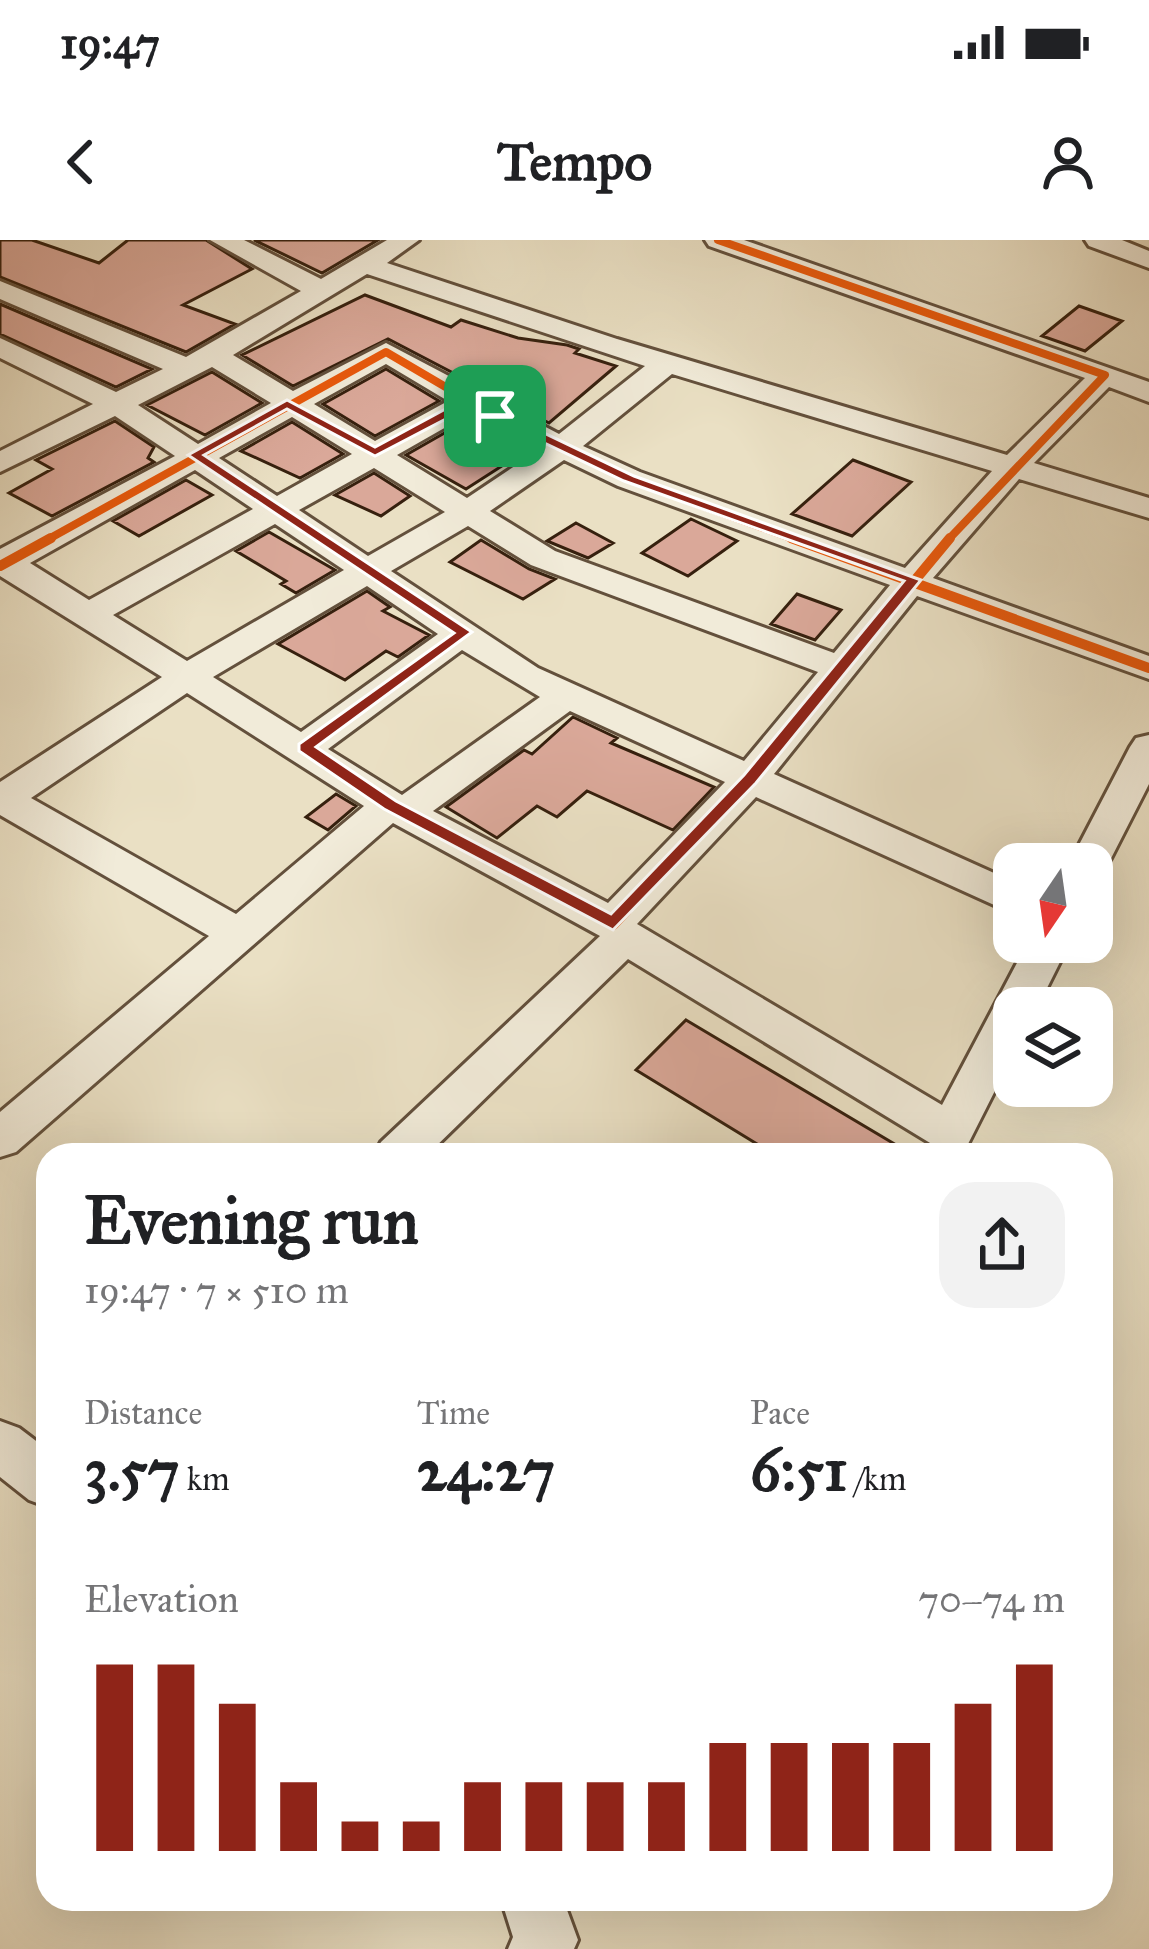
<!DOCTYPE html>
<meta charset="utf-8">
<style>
body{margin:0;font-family:"IM FELL Great Primer",serif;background:#f2f2f2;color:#202124;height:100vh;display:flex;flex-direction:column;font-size:45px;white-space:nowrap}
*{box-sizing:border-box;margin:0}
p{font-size:39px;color:#757577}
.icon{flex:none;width:66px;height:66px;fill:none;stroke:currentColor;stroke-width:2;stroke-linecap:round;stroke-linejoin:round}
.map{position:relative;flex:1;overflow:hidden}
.details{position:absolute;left:36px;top:903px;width:1077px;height:768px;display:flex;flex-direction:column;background:#fff;border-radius:36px;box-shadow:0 12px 48px #0002}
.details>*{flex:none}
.needle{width:78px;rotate:193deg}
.fabs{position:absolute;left:993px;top:603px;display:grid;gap:24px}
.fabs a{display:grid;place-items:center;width:120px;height:120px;border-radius:24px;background:#fff;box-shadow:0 12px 48px #0002;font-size:60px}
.pin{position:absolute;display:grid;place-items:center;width:102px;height:102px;color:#fff;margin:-51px;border-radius:24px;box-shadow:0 6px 18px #0006}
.round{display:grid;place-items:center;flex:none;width:126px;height:126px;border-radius:36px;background:#f2f2f2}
.head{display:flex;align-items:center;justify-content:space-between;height:204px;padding:0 48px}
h1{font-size:66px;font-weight:700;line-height:90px}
.metrics{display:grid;grid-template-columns:repeat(3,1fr);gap:18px;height:204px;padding:12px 48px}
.metrics div{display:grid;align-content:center}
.metrics b{font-size:60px;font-weight:700}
.metrics small{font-size:33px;font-weight:400}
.metrics p{font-size:33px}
.chart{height:336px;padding:24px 48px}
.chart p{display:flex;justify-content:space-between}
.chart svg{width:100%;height:216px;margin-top:12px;stroke:#8f2418;stroke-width:6}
.status{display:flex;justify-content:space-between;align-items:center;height:84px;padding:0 60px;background:#fff;direction:ltr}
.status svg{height:33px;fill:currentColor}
header{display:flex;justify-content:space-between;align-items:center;height:156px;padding:0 48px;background:#fff;font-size:54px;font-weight:700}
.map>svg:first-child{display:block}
.building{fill:#daa899;stroke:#36200e;stroke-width:3}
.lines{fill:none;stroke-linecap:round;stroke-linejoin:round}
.minor-casing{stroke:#63503c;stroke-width:6}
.minor{fill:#f1ebd9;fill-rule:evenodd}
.cycleway-far2-casing{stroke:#f1ebd9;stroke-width:12}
.cycleway-far1-casing{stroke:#f1ebd9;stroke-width:16}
.cycleway-casing{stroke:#f1ebd9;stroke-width:20}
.cycleway-far2{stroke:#e8590c;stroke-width:8}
.cycleway-far1{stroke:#e8590c;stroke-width:10}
.cycleway{stroke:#e8590c;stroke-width:12}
.route{fill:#8f2418;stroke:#fff;stroke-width:3;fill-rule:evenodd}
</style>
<div class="status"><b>19:47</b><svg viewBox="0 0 49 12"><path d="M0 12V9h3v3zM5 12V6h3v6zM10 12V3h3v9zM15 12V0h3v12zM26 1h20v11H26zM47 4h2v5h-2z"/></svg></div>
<header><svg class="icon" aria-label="back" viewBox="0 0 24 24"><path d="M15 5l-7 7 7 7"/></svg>Tempo<svg class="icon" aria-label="person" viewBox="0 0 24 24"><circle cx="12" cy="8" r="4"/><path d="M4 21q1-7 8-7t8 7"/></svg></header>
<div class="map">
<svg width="1149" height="1709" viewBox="0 0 1149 1709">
<rect width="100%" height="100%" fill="#eae0c4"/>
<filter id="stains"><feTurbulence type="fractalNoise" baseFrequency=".00167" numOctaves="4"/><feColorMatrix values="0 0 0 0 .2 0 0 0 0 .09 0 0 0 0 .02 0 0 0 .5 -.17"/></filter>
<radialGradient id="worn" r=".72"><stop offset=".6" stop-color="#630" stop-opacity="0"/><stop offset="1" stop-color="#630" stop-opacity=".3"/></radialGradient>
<path class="building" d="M 0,0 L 32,0 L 99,23 L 128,0 L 206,0 L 252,29 L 183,65 L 235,84 L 186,112 L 0,37 Z
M 254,0 L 378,0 L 322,33 Z
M 365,55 L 451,87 L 461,80 L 518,98 L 567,105 L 579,109 L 575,113 L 616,126 L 549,183 L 388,99 L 293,146 L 242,115 Z
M 0,64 L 152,129 L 116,147 L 0,94 Z
M 1079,66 L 1122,81 L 1085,111 L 1042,96 Z
M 386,129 L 439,161 L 375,196 L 323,164 Z
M 212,132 L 262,163 L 205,195 L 147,165 Z
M 469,179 L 523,205 L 517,210 L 522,213 L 466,249 L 406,215 Z
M 115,181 L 154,207 L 148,218 L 154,222 L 52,276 L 9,253 L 52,229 L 36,220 Z
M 292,182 L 343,214 L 300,238 L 241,211 Z
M 853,220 L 911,242 L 852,296 L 792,274 Z
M 374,233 L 410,256 L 381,276 L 335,255 Z
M 186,240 L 212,255 L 139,296 L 113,281 Z
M 691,279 L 737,301 L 688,336 L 642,313 Z
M 576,283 L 613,303 L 588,318 L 547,301 Z
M 269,292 L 335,330 L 296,353 L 281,344 L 286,341 L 236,311 Z
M 481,300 L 529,329 L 555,339 L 523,359 L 450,322 Z
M 367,351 L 390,367 L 383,371 L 429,395 L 398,417 L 386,411 L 345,440 L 278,404 Z
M 797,354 L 841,370 L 815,400 L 771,384 Z
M 573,477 L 617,498 L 611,503 L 714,547 L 673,590 L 587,551 L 557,577 L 537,566 L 497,598 L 446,567 L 524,510 L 532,514 Z
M 336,554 L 356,566 L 328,590 L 306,577 Z
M 686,780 L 913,915 L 775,915 L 636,830 Z"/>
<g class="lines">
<defs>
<path id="minor" d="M 210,0 L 244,0 L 321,39 L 387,0 L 419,0 L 387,23 L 617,99 L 1007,215 L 1085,138 L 709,6 L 705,0 L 744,0 L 1149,142 L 1149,162 L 1109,147 L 1034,223 L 1149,258 L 1149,278 L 1019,239 L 933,338 L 1149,416 L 1149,439 L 917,356 L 774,534 L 1014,642 L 1014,674 L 756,557 L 637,684 L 942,865 L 1028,702 L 1070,702 L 1037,768 L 1014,768 L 1014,813 L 967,906 L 951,911 L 935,906 L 628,719 L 427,915 L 374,915 L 381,902 L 600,696 L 393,583 L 16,912 L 0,917 L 0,872 L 209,696 L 0,575 L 0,542 L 162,437 L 0,336 L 0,309 L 175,216 L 115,176 L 0,232 L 0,211 L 93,164 L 0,118 L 0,98 L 116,152 L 163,129 L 0,59 L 0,41 L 186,117 L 301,51 ZM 367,34 L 645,126 L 559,194 L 386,103 L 293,151 L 233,115 ZM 386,124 L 448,161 L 375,201 L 314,164 ZM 212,127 L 271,163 L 198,204 L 138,165 ZM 672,134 L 992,231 L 905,328 L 640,232 L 583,206 ZM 469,174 L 540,209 L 467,258 L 397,215 ZM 292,177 L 352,214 L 277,256 L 219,218 ZM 564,220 L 618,246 L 890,345 L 834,413 L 555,311 L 490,271 ZM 374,228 L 445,272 L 368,316 L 299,270 ZM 195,230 L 253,269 L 89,360 L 30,323 ZM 275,284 L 344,330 L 187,421 L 113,375 ZM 468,286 L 531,325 L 818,432 L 744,521 L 538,428 L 391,331 ZM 367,346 L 438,394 L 301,492 L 213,437 ZM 462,410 L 540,457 L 402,555 L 328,509 ZM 187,453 L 364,566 L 236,674 L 31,558 ZM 570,471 L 725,542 L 608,663 L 433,571 Z
M 1085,0 L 1122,0 L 1149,11 L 1149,28 L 1089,6 Z
M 1149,495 L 1149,544 L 1103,634 L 1092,637 L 1092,624 L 1069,624 L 1130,507 L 1136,498 Z
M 0,1181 L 19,1188 L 48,1210 L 48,1267 L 29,1260 L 0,1237 Z
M 501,1659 L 563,1659 L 578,1700 L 574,1709 L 508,1709 L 513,1697 Z"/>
</defs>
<use href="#minor" class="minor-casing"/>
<use href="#minor" class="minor"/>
<defs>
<path id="cycleway-far2" d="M 718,0 L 1105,135 L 947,301
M 45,301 L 386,112 L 495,176 L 629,239 L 799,301"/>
<path id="cycleway-far1" d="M 791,298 L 1149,428
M 0,326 L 51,298
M 390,565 L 592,673
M 623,673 L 750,539 L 950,298"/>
<path id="cycleway" d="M 587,670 L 613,684 L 626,670"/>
</defs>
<use href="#cycleway-far2" class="cycleway-far2-casing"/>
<use href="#cycleway-far1" class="cycleway-far1-casing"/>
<use href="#cycleway" class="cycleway-casing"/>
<use href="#cycleway-far2" class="cycleway-far2"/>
<use href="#cycleway-far1" class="cycleway-far1"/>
<use href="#cycleway" class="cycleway"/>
</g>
<path class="route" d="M 464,159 L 473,159 L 634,236 L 921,340 L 756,543 L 613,690 L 384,569 L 299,511 L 299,504 L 454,393 L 188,215 L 287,160 L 375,207 ZM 469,167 L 624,241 L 904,341 L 744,535 L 611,674 L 396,561 L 316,507 L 472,392 L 204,215 L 287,169 L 375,216 Z"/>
<rect width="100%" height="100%" filter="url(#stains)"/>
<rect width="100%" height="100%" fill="url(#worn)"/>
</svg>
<div class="fabs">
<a><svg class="needle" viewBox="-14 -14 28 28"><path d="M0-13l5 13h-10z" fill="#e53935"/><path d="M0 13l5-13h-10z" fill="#757577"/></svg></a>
<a><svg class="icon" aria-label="layers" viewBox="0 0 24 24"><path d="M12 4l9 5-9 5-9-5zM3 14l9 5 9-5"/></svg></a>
</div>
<div class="pin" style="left:495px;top:176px;background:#1e9e55"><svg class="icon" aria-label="arrive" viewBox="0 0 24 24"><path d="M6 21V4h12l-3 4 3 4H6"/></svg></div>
<section class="details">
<div class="head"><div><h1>Evening run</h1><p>19:47 · 7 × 510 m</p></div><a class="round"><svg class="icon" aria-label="share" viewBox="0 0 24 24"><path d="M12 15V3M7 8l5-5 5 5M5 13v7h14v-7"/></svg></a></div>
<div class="metrics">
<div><p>Distance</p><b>3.57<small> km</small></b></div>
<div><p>Time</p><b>24:27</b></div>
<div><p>Pace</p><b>6:51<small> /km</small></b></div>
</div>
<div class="chart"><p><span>Elevation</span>70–74 m</p>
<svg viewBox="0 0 160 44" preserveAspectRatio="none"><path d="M5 44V6M15 44V6M25 44V14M35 44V30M45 44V38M55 44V38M65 44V30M75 44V30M85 44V30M95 44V30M105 44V22M115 44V22M125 44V22M135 44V22M145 44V14M155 44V6"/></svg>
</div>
</section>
</div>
